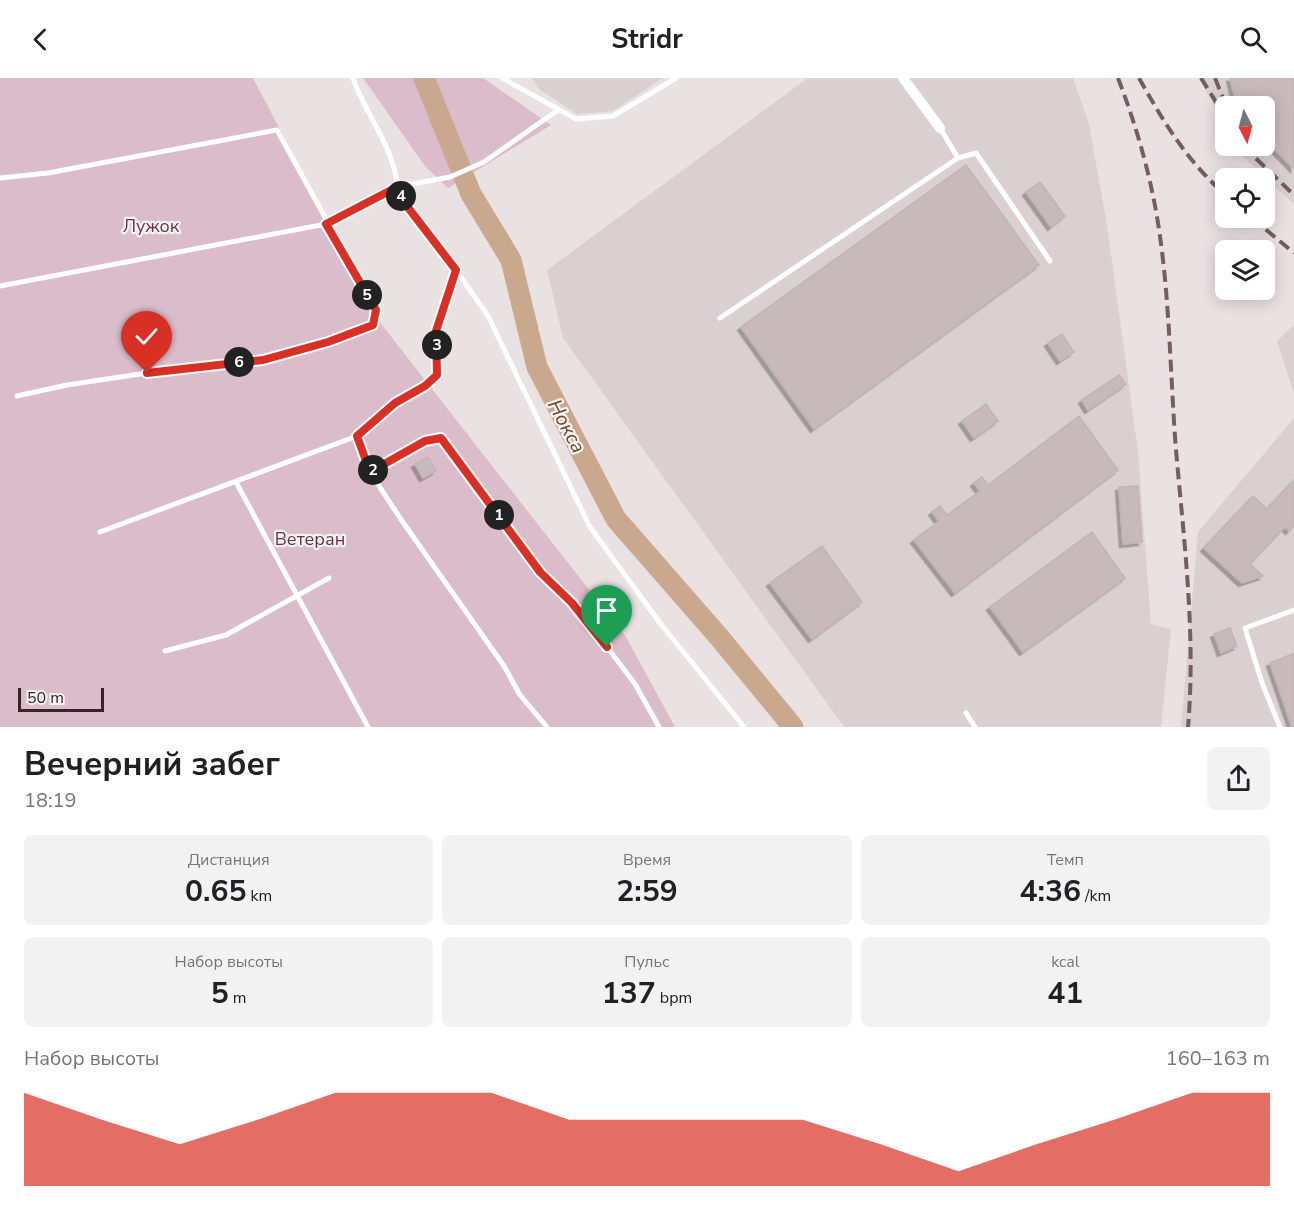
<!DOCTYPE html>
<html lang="ru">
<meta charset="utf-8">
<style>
body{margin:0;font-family:"Nunito Sans",sans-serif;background:#f2f2f2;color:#202124;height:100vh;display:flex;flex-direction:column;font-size:22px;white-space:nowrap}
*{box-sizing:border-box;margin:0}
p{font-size:20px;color:#757577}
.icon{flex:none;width:33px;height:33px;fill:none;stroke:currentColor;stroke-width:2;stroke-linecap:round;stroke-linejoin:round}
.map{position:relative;height:649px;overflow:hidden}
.drawer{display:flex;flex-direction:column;background:#fff;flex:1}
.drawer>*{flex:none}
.needle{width:39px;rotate:174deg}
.controls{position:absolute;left:1215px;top:18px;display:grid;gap:12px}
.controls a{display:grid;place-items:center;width:60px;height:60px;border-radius:9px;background:#fff;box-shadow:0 3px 15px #0003;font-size:30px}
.scale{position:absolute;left:18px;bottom:15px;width:86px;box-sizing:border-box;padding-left:6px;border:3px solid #392323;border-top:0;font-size:16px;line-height:21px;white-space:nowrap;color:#392323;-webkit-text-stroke:4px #f7f2f3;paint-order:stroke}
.pin{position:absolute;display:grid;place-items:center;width:51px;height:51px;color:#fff;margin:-62px -26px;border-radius:50% 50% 50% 0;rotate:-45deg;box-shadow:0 0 6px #0007}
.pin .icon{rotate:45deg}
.km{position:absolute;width:30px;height:30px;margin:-15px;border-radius:50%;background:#222;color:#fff;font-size:16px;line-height:30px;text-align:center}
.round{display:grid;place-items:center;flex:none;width:63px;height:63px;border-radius:9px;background:#f2f2f2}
.summary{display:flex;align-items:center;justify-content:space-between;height:102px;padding:0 24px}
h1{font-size:33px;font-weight:700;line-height:45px}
.metrics{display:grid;grid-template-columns:repeat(3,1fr);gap:9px;height:102px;padding:6px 24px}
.metrics div{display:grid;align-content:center;border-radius:9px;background:#f2f2f2;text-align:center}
.metrics b{font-size:30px;font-weight:700}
.metrics small{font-size:16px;font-weight:400}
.metrics p{font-size:16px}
.chart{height:168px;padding:12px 24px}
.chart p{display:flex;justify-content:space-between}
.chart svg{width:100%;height:108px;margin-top:6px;fill:#d93025;opacity:.7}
header{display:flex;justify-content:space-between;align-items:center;height:78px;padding:0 24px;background:#fff;font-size:27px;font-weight:700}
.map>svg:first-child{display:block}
.built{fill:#dad0d2}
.green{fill:#dabcca}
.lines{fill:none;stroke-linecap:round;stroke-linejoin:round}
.river{stroke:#caa88e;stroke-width:21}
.building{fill:#c8babc;stroke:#c3b4b7;stroke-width:1.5;filter:url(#shadow)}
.lane{stroke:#fff;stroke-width:5}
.street{stroke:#fff;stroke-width:10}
.rail{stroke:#755e5e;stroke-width:4;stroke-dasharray:12 6;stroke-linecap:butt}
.route-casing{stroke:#fff;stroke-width:12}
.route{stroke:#d93025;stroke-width:8}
.labels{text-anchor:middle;stroke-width:4.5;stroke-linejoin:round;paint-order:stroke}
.park-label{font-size:18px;fill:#6c3146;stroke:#f7f2f3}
.water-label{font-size:20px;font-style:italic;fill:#6f4523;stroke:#f7f2f3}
</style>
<header><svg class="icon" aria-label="back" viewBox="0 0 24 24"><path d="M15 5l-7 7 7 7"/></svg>Stridr<svg class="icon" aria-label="search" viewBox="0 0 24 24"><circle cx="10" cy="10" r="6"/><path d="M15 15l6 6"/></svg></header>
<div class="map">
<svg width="1294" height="649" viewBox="0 0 1294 649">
<defs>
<filter id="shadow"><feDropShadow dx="-3.5" dy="3.5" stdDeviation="0" flood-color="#0004"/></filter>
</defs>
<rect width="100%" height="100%" fill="#eae1e3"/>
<path class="built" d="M 532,0 L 663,0 L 613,33 L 577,36 L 539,11 Z
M 808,0 L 1073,0 L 1089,46 L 1107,147 L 1138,374 L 1151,546 L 1171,551 L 1161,649 L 844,649 L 563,260 L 547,192 Z
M 1199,0 L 1294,0 L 1294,126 L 1239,75 L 1235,68 L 1264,68 L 1264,28 L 1226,28 L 1225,49 Z
M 1294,247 L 1294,316 L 1277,263 Z
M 1294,340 L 1294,649 L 1181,649 L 1198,454 Z"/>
<path class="green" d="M 0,0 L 253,0 L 382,247 L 626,559 L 675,649 L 0,649 Z
M 363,0 L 483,0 L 551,47 L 448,110 L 425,88 Z"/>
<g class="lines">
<path class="river" d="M 424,0 L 471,116 L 511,182 L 537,289 L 616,441 L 719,559 L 793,649"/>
</g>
<path class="building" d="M 1230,0 L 1294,0 L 1294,91 L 1264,60 L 1264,28 L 1237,28 Z
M 966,87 L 1039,187 L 814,351 L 741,249 Z
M 1040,104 L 1065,138 L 1051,149 L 1026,114 Z
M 1062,256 L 1074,274 L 1060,283 L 1048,265 Z
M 1119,297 L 1126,306 L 1088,332 L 1082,322 Z
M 986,326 L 998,343 L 974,360 L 962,343 Z
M 1079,338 L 1118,392 L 955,515 L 914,462 L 939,443 L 932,434 L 940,428 L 947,437 L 980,413 L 974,405 L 982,399 L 988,407 Z
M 428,379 L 436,393 L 423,400 L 415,386 Z
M 1294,402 L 1294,448 L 1289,453 L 1285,449 L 1250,486 L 1263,498 L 1242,505 L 1204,470 L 1253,418 L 1267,431 Z
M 1138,408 L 1142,464 L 1123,466 L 1119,409 Z
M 1092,454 L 1125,500 L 1023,574 L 990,529 Z
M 822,468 L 862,524 L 812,561 L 770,505 Z
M 1230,550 L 1237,568 L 1221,575 L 1214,556 Z
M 1294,575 L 1294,649 L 1292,649 L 1270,585 Z"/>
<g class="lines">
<path class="lane" d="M 353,0 C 365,36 395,70 397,109 L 450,99 L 484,84 L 558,32
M 502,0 L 576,41 L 613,38 L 676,0
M 958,80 L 976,75 L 1050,183
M 0,100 L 48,95 L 277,52 L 376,232 L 373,247 L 328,264 L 263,282 L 147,295 L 67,307 L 17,318
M 456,192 L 488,238 L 590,449 L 660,545 L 744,649
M 0,208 L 326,146 L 397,109 L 403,123 L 456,192 L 436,253 L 437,297 L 425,308 L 395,325 L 357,358 L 100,454
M 720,240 L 958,80 L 940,50
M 357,358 L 370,394 L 400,440 L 504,588 L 520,617 L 547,649
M 370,394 L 425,363 L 441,360 L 540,494 L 572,525 L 607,569 L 635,606 L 659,649
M 236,404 L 368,649
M 165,573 L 226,557 L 329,500
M 966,635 L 975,649
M 1280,649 L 1262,605 L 1245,550 L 1294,532"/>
<path class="street" d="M 903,0 L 940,50"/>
<path class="rail" d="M 1118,0 C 1136,47 1150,95 1158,145 C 1170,220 1170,296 1176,372 C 1184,463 1196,557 1188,649
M 1139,0 C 1163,43 1188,85 1226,117
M 1201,0 L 1226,40
M 1215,0 L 1225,25
M 1243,68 L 1294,117
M 1252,140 L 1294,175"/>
</g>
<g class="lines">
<defs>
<path id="route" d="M 147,295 L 263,282 L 328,264 L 373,247 L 376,232 L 326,146 L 397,109 L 403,123 L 456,192 L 436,253 L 437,297 L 425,308 L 395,325 L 357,358 L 370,394 L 425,363 L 441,360 L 540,494 L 572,525 L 607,569"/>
</defs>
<use href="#route" class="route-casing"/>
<use href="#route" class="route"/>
</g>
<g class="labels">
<g class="park-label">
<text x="151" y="154">Лужок</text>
<text x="310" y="467">Ветеран</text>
</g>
<g class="water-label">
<text transform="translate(567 348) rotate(62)" y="7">Нокса</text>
</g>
</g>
</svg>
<div class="controls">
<a><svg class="needle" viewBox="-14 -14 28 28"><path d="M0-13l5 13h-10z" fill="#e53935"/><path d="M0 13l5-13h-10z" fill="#757577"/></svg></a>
<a><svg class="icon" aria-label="locate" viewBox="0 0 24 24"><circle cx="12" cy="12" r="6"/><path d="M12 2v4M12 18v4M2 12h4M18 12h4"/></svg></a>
<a><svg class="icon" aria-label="layers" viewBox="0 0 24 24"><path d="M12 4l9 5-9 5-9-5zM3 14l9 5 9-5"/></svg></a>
</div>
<div class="scale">50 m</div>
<div class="pin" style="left:607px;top:569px;background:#1e9e55"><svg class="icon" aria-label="arrive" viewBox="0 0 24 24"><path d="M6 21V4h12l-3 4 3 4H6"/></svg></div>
<div class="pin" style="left:147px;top:295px;background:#d93025"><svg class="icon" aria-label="check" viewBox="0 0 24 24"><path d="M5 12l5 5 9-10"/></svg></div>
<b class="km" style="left:499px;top:437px">1</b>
<b class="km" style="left:373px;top:392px">2</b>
<b class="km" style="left:437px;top:267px">3</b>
<b class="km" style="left:401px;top:118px">4</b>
<b class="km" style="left:367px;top:217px">5</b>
<b class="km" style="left:239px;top:284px">6</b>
</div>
<section class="drawer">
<div class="summary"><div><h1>Вечерний забег</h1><p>18:19</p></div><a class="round"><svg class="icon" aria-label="share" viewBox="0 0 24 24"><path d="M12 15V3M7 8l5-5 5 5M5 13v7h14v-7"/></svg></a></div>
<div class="metrics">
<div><p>Дистанция</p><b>0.65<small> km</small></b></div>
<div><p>Время</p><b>2:59</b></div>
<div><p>Темп</p><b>4:36<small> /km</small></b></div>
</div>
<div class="metrics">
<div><p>Набор высоты</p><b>5<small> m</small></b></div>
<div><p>Пульс</p><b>137<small> bpm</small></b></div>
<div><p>kcal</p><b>41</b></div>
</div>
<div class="chart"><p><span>Набор высоты</span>160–163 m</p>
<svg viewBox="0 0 160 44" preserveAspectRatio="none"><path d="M0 44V6L10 17L20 27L30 17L40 6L50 6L60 6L70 17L80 17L90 17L100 17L110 27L120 38L130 27L140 17L150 6L160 6V44z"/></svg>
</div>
</section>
